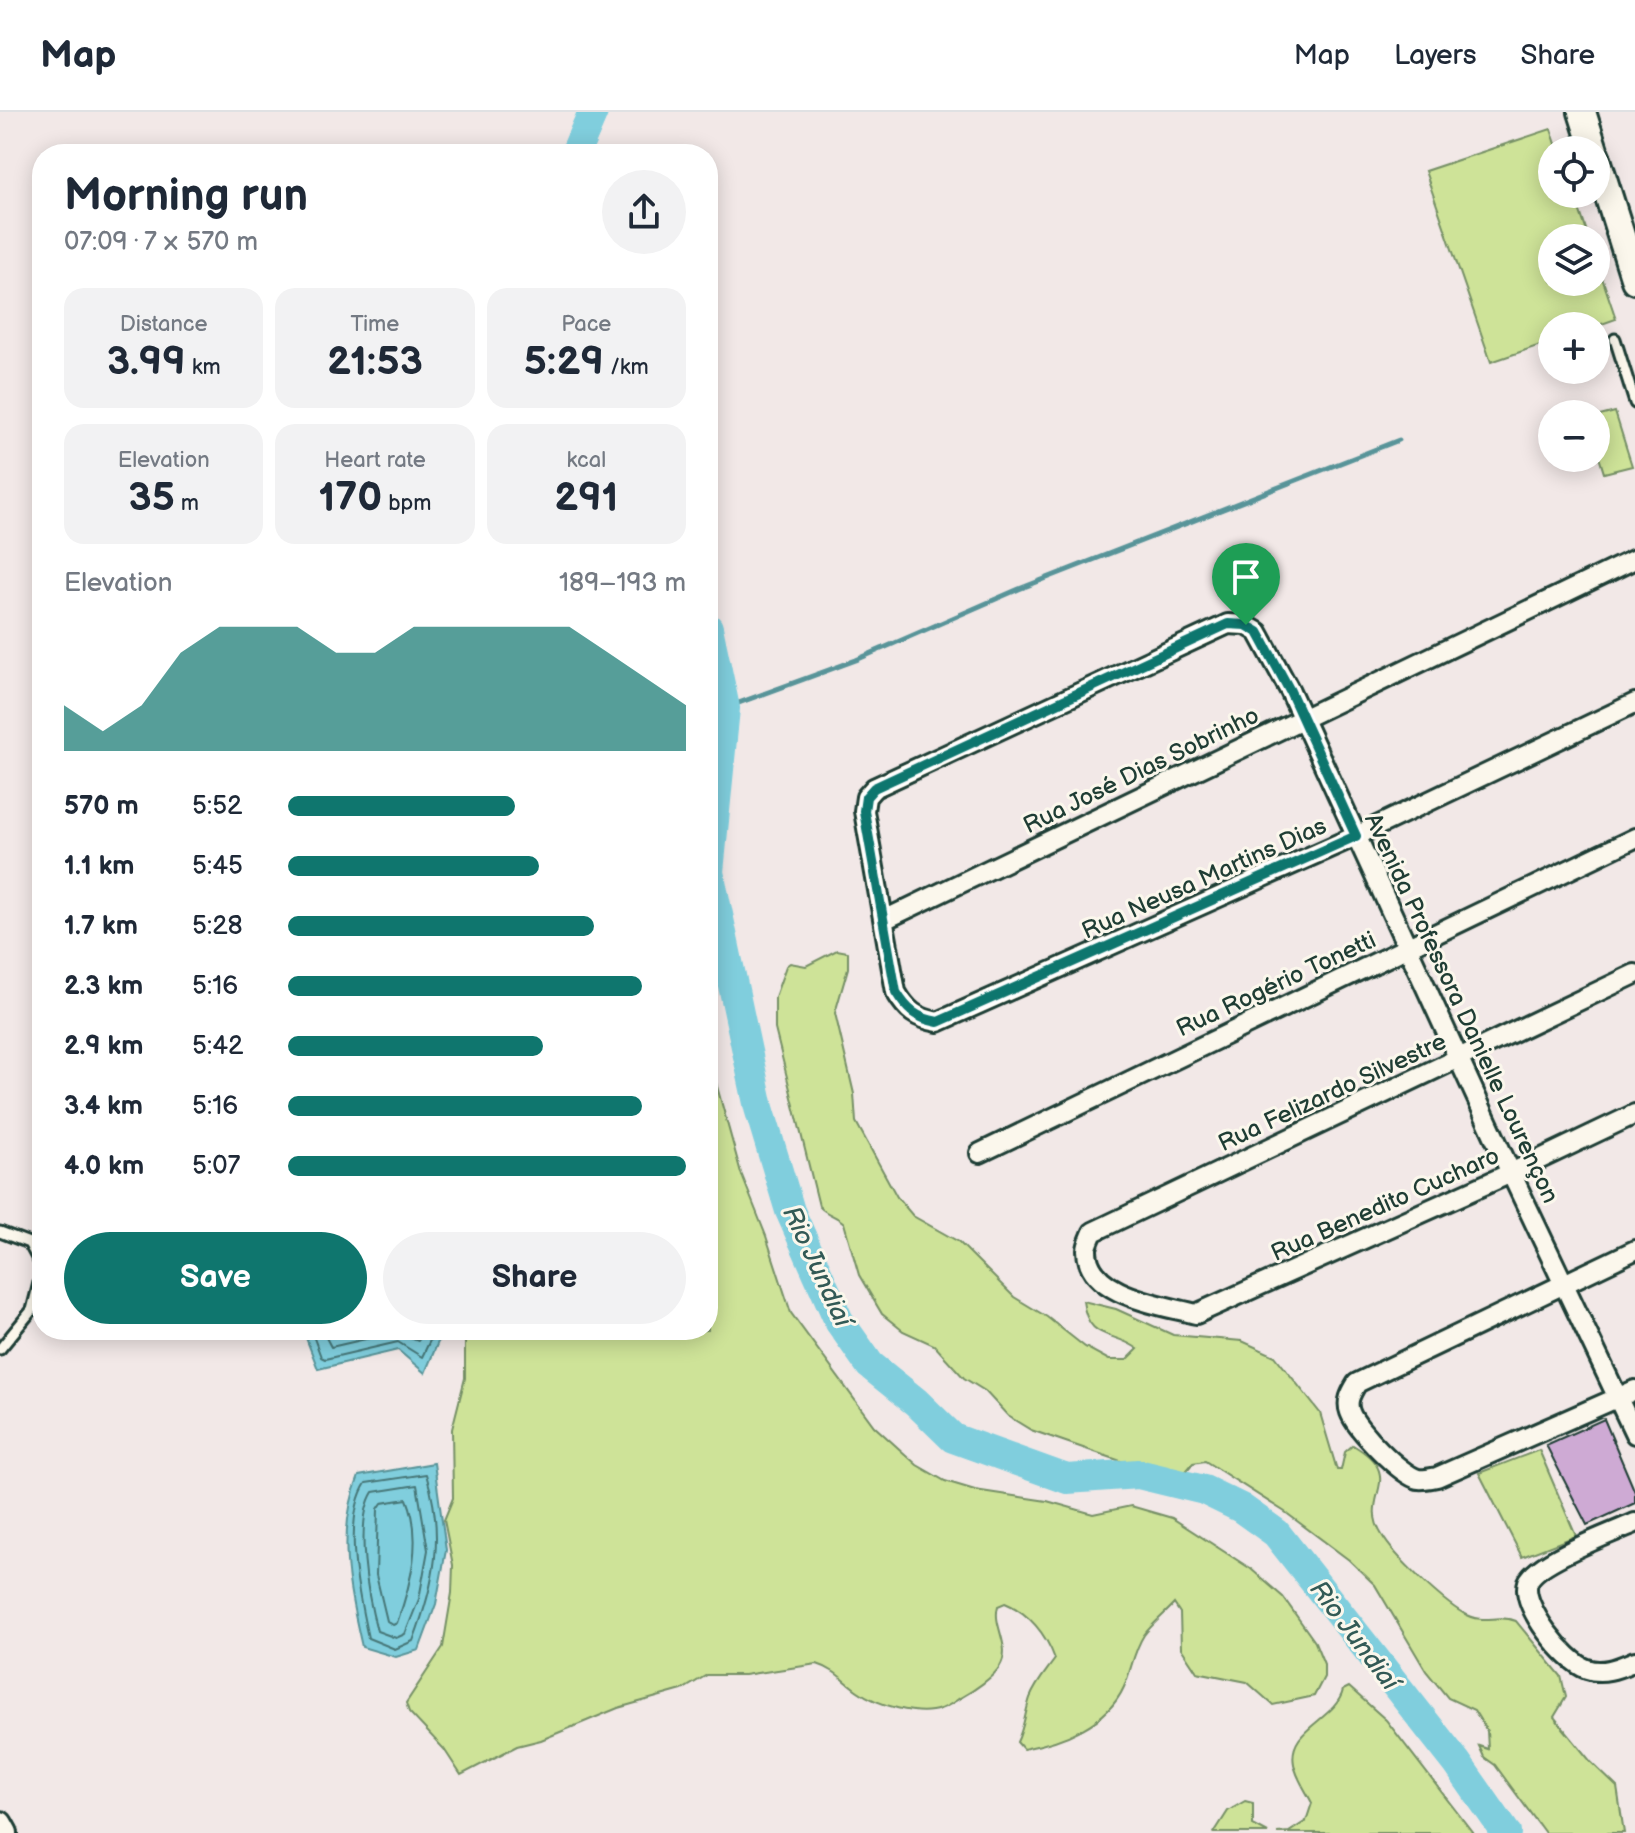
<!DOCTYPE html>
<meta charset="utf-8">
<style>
body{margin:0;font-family:"Balsamiq Sans",sans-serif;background:#f2f2f3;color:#1f2937;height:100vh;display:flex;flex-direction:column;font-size:30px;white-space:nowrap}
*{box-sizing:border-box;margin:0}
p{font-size:26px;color:#747a83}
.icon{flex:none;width:44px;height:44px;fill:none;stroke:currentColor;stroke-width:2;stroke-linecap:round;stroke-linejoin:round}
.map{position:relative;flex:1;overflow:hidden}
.panel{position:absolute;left:32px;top:32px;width:686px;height:1196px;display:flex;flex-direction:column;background:#fff;border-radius:32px;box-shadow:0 4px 20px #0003}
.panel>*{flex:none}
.controls{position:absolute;left:1538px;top:24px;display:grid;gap:16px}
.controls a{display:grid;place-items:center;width:72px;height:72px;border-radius:50%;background:#fff;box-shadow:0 4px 20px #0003;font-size:40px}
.pin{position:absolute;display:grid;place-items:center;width:68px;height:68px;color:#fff;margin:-82px -34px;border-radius:50% 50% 50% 0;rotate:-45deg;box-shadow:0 0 8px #0007}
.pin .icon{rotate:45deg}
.round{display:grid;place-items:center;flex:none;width:84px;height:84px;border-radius:42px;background:#f2f2f3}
.headline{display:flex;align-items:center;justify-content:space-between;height:136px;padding:0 32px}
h1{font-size:44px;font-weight:600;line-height:60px}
.figures{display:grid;grid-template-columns:repeat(3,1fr);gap:12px;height:136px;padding:8px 32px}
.figures div{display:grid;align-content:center;border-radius:20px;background:#f2f2f3;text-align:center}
.figures b{font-size:40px;font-weight:600}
.figures small{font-size:22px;font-weight:400}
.figures p{font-size:22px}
.chart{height:224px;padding:16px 32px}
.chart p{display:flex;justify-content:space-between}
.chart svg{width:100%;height:144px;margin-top:8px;fill:#0f766e;opacity:.7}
.primary-button{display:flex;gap:16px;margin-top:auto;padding:16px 32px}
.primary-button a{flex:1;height:92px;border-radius:48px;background:#0f766e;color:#fff;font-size:32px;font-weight:600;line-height:92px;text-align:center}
.primary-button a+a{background:#f2f2f3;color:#1f2937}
ul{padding:0 32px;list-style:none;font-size:26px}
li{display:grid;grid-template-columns:128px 96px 1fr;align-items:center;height:60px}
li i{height:20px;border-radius:10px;background:#0f766e}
header{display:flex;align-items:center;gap:48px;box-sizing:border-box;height:112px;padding:0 40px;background:#fff;border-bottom:2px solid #e0e1e3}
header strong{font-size:38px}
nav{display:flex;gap:44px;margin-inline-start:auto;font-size:28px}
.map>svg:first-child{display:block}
.green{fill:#cee398;stroke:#769066;stroke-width:2}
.water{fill:#80cedd;stroke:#599499;stroke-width:2}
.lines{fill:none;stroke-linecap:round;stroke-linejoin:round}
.shore{stroke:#467778;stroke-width:2}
.stream{stroke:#599499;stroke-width:5}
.river{stroke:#80cedd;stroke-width:30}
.building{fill:#ceaad4;stroke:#1f3d34;stroke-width:2}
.service-casing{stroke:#1f3d34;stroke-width:15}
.minor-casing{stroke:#1f3d34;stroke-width:24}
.tertiary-casing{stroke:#1f3d34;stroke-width:30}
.secondary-casing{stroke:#1f3d34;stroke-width:32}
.service{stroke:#fbf7ec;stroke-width:9}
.minor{stroke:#fbf7ec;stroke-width:18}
.tertiary{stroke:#fbf7ec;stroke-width:24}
.secondary{stroke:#fbf7ec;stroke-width:26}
.route-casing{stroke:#fff;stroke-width:16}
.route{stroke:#0f766e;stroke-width:10}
.labels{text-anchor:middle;stroke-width:6;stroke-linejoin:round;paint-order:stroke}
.street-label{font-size:24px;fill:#1f3d34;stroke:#fbf7ec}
.water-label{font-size:26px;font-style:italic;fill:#325a56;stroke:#fbf7ec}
</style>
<header>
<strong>Map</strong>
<nav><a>Map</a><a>Layers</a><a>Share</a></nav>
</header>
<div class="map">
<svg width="1635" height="1721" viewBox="0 0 1635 1721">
<rect width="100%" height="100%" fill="#f2e8e7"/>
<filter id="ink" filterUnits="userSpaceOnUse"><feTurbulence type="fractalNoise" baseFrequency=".0125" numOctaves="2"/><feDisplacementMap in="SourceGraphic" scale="16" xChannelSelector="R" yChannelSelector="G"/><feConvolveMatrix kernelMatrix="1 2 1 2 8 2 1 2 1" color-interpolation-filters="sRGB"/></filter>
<g filter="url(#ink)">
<path class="green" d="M 1551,17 L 1558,38 L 1552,38 L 1552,82 L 1574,82 L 1589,126 L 1552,126 L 1552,170 L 1596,170 L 1596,148 L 1616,207 L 1596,214 L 1552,214 L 1552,229 L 1491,250 L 1425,59 Z
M 1615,300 L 1632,354 L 1604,361 L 1596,335 L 1596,305 Z
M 837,838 L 848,840 L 848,856 L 835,901 L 854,982 L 856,1010 L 897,1085 L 913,1104 L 959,1130 L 1014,1185 L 1047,1205 L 1085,1235 L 1109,1248 L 1127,1248 L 1138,1237 C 1112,1218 1088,1230 1083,1189 L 1116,1197 L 1173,1223 L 1242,1229 L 1275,1244 L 1320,1301 L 1337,1358 L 1341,1358 L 1345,1340 L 1353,1333 C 1409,1366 1357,1384 1382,1423 C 1394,1444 1442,1489 1463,1501 C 1487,1514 1495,1501 1516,1509 L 1561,1564 L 1566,1585 L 1554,1605 L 1591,1650 L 1617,1675 L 1624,1721 L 1545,1721 L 1495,1653 L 1484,1645 L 1479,1634 L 1488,1637 L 1487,1619 L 1474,1598 L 1448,1586 L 1426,1559 L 1375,1473 L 1349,1448 L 1285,1400 L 1205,1349 L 1193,1351 L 1182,1364 L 1164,1364 L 1031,1318 L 1008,1304 L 985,1279 L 964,1266 L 934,1233 L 903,1219 L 882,1202 L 859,1163 L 844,1111 C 836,1103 826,1103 819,1094 L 775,917 L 775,885 L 786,854 L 790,851 L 806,854 Z
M 708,942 L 741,1061 L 766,1124 L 791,1201 L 874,1314 L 917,1353 L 945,1369 L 975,1378 L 1047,1389 L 1093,1402 L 1131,1394 L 1172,1406 L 1251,1457 L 1283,1485 L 1315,1530 L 1324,1552 L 1324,1565 L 1314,1584 L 1273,1593 L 1247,1570 L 1197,1560 L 1181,1536 L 1180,1501 L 1174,1492 C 1165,1502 1152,1512 1144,1523 C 1134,1538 1131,1559 1124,1575 C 1107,1613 1061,1630 1023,1637 L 1017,1630 C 1024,1616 1025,1601 1030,1586 C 1036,1571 1046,1560 1055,1547 C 1046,1522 1029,1501 1005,1491 L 998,1494 C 992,1514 1012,1534 1000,1554 C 994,1565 973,1579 962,1585 C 955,1589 948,1595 940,1597 C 918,1605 877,1593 858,1579 C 844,1569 834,1557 817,1552 L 744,1563 L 707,1563 L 682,1578 L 618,1596 L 541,1628 L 517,1634 L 461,1663 L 444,1637 L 409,1600 L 406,1591 L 443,1535 L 452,1481 L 453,1453 L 444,1408 L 453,1386 L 452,1317 L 465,1266 L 465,1218 L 708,1218 Z
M 1539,1338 L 1576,1424 L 1522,1445 L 1479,1361 Z
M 1349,1575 L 1386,1608 L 1473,1721 L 1277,1721 L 1289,1720 L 1306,1709 L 1312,1691 C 1306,1679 1296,1665 1294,1652 C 1287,1616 1336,1608 1343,1578 Z
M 1245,1689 L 1253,1691 L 1253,1713 L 1268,1721 L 1214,1721 L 1228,1699 Z"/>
<path class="water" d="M 303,1218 L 443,1218 L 425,1261 L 398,1238 L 318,1257 Z
M 434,1351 L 446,1438 L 436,1492 L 419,1538 L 396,1545 L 362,1535 C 349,1477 336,1421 359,1364 Z"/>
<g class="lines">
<path class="shore" d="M 311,1218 L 321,1245 L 325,1247 L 398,1230 L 422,1245 L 435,1218
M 322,1218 L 331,1235 L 396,1220 L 418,1229 L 425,1218
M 426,1362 C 445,1423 435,1471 413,1529 L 395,1537 L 368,1526 C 359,1485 342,1408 366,1371 Z
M 417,1373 L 428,1438 L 419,1487 L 405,1522 L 396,1526 L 377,1519 C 368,1486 354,1410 373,1380 Z
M 407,1387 C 423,1426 411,1472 397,1511 L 393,1513 L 387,1509 L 376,1463 L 378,1397 L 382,1391 Z"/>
<path class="stream" d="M 725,596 L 856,548 L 1019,477 L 1399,328"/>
<path class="river" d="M 575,42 L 593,0
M 708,516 L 725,596 L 709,760 L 759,996 L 790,1099 L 839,1209 L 870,1253 L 916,1290 L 953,1326 L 1067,1367 L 1138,1362 L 1204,1378 L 1241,1396 L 1276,1421 L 1457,1651 L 1506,1721"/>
</g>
<path class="building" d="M 1604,1307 L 1635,1380 L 1635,1391 L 1587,1413 L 1546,1333 Z"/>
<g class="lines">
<defs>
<path id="service" d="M 1615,227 L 1635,291
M 0,1120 L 29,1131 L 42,1155
M 0,1237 L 32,1198 L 42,1159"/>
<path id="minor" d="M 1635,591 L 1356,724 L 938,910 C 916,906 907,899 896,880 L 864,699 L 866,685 L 874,676 L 1228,512 L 1246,513 L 1258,520 L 1290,579 L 1511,1061 L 1635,1322
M 884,808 L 1635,447
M 1635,862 L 1093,1120 C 1091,1125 1087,1133 1087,1138 C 1087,1184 1163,1193 1196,1202 L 1511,1061 L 1635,1002
M 980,1041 L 1635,726
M 1635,1138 L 1357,1271 C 1351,1281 1346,1289 1350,1300 C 1356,1317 1401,1363 1418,1367 C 1423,1368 1432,1366 1437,1365 L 1635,1278
M 1635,1411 C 1612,1421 1536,1449 1528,1470 C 1520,1494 1566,1550 1587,1557 C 1604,1563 1620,1555 1635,1549"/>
<path id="tertiary" d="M 0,1712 L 5,1721"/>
<path id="secondary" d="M 1582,0 L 1594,38
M 1596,44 L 1635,168"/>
</defs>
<use href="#service" class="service-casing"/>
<use href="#minor" class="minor-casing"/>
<use href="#tertiary" class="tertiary-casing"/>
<use href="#secondary" class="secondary-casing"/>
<use href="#service" class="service"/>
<use href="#minor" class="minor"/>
<use href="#tertiary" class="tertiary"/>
<use href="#secondary" class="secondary"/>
</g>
</g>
<g class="lines" filter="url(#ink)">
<defs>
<path id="route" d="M 1228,512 L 1246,513 L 1258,520 L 1290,579 L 1356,724 L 938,910 C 916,906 907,898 896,880 L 864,699 L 866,685 L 874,676 Z"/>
</defs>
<use href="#route" class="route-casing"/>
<use href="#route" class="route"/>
</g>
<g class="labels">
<g class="street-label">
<text transform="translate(1141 658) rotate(-26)" y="8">Rua José Dias Sobrinho</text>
<text transform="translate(1204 766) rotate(-24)" y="8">Rua Neusa Martins Dias</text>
<text transform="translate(1276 872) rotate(-25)" y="8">Rua Rogério Tonetti</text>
<text transform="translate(1462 896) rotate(65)" y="8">Avenida Professora Danielle Lourençon</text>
<text transform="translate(1332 980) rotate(-25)" y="8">Rua Felizardo Silvestre</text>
<text transform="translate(1385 1092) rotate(-24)" y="8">Rua Benedito Cucharo</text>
</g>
<g class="water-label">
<text transform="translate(818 1154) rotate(65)" y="9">Rio Jundiaí</text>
<text transform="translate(1355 1523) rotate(53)" y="9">Rio Jundiaí</text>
</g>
</g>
</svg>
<div class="controls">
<a><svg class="icon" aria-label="locate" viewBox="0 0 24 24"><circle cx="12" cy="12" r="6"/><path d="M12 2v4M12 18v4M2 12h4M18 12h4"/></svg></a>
<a><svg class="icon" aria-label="layers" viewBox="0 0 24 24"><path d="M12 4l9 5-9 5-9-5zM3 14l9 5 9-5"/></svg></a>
<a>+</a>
<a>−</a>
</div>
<div class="pin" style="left:1246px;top:513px;background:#1e9e55"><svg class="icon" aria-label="arrive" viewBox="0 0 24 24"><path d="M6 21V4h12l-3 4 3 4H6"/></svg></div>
<section class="panel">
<div class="headline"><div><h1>Morning run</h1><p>07:09 · 7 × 570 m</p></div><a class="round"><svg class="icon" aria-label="share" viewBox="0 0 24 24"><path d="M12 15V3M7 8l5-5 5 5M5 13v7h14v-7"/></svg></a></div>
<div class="figures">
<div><p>Distance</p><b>3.99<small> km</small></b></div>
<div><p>Time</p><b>21:53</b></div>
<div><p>Pace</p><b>5:29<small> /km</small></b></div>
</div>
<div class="figures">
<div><p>Elevation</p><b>35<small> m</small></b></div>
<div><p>Heart rate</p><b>170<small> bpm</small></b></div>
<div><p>kcal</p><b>291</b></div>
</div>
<div class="chart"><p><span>Elevation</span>189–193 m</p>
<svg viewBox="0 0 160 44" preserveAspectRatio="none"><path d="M0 44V30L10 38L20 30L30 14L40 6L50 6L60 6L70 14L80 14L90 6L100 6L110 6L120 6L130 6L140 14L150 22L160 30V44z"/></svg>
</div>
<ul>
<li><b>570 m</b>5:52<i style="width:57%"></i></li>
<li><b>1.1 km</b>5:45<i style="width:63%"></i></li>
<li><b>1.7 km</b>5:28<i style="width:77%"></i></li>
<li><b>2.3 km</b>5:16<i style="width:89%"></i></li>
<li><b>2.9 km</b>5:42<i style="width:64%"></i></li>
<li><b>3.4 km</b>5:16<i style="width:89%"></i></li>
<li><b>4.0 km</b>5:07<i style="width:100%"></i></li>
</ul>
<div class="primary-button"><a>Save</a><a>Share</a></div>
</section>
</div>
